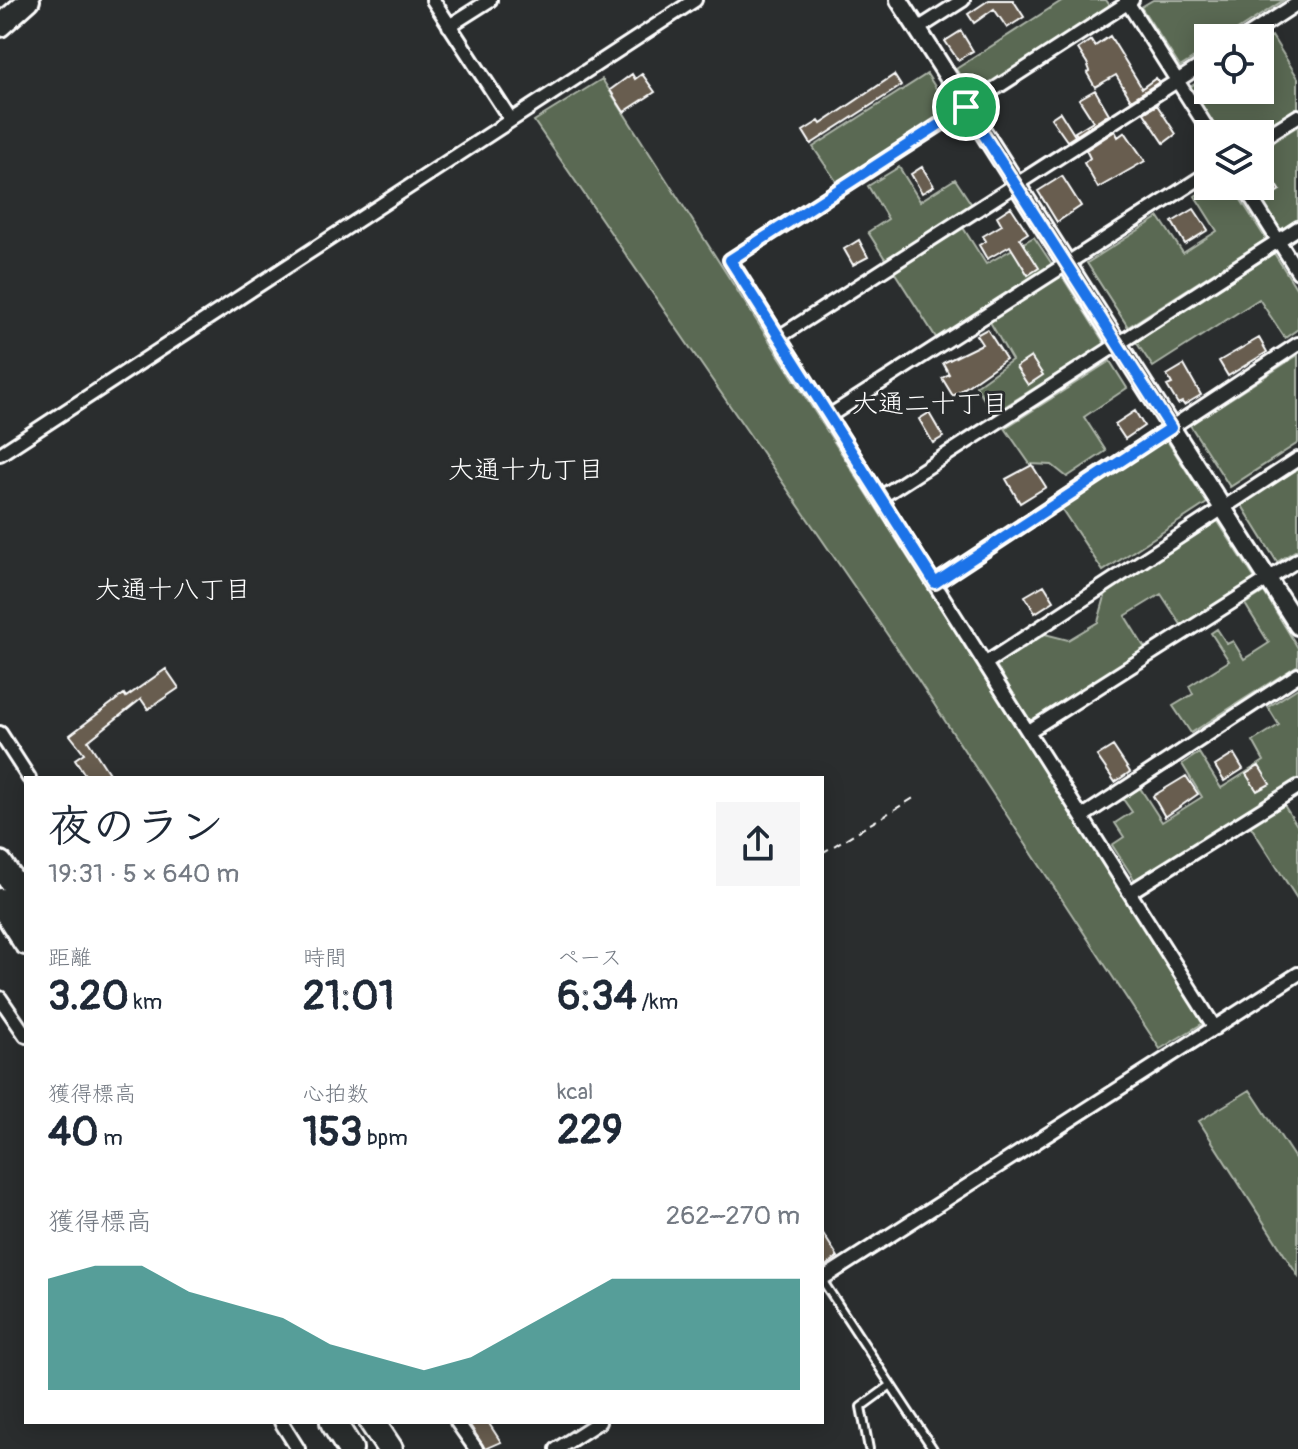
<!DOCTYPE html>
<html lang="ja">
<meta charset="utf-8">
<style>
body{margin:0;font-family:Pangolin,"Klee One",sans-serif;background:#f6f6f7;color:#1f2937;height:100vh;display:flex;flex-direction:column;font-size:30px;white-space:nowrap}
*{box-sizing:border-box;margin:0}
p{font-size:26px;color:#747a83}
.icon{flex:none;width:44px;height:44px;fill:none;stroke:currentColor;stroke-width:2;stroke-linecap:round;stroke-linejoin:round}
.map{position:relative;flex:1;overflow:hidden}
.side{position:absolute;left:24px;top:776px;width:800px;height:648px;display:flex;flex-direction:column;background:#fff;border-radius:0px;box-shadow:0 4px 20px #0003}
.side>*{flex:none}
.tools{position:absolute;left:1194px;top:24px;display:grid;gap:16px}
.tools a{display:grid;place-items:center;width:80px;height:80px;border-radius:0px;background:#fff;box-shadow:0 4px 20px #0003;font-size:40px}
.pin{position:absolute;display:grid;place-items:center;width:68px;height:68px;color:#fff;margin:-34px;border:4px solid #fff;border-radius:50%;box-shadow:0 2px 8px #0007}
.round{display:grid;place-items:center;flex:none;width:84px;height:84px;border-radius:0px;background:#f6f6f7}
.overview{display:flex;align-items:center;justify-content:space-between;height:136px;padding:0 24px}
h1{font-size:44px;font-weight:700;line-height:60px}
.metrics{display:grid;grid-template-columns:repeat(3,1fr);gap:12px;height:136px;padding:8px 24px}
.metrics div{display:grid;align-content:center}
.metrics b{font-size:40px;font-weight:700}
.metrics small{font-size:22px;font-weight:400}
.metrics p{font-size:22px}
.chart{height:224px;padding:16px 24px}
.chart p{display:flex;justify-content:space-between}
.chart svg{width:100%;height:144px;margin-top:8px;fill:#0f766e;opacity:.7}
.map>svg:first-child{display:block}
.green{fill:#5a6952;stroke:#acb4a8;stroke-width:2}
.building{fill:#675d4f;stroke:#fff;stroke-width:2}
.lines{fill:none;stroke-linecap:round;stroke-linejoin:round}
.service-casing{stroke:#fff;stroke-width:12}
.minor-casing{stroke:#fff;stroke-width:18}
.tertiary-casing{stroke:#fff;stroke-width:22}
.trunk-casing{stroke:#fff;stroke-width:26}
.motorway-casing{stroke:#fff;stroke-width:30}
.path{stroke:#fff;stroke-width:2;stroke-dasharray:8 6;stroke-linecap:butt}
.service{stroke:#2a2d2e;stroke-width:6}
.minor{stroke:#2a2d2e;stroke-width:12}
.tertiary{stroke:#2a2d2e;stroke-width:16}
.trunk{stroke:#2a2d2e;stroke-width:20}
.motorway{stroke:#2a2d2e;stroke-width:24}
.route-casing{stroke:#fff;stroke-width:16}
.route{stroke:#1a73e8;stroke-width:10}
.labels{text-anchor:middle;stroke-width:6;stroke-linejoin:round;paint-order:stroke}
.neighbourhood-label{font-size:26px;fill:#fff;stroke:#2a2d2e}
</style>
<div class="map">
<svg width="1298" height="1449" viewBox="0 0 1298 1449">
<rect width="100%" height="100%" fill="#2a2d2e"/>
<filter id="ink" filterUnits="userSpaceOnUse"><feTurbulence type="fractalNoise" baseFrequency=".0125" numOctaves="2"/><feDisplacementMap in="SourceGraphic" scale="16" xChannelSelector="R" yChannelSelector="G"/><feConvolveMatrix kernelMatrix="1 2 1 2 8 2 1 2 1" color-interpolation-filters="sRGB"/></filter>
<g filter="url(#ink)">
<path class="green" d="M 1063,0 L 1106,0 L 1111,7 L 973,96 L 956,69 Z
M 1153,0 L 1284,0 L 1225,38 L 1208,38 L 1208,49 L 1180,67 L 1141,7 Z
M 1272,36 L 1298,78 L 1298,108 L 1256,134 L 1217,134 L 1188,88 L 1208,76 L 1208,90 L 1260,90 L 1260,43 Z
M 927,74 L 951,112 L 838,184 L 813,147 Z
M 602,79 L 1205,1022 L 1160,1049 L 911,669 L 534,121 Z
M 1298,126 L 1298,221 L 1280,233 L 1250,186 L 1260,186 L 1260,150 Z
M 899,167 L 920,201 L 955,179 L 972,205 L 887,262 L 868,232 L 888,219 L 868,186 Z
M 1210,186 L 1232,186 L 1266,239 L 1128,327 L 1087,263 L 1159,217 L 1183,253 L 1217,231 L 1195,196 Z
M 962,226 L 986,264 L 1034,237 L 1052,264 L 937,339 L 893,270 Z
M 1274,253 L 1298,291 L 1298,329 L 1285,338 L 1259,299 L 1153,367 L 1136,342 Z
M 1060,273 L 1105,344 L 993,414 L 976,386 L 1012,360 L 990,322 Z
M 1298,355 L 1298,443 L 1230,487 L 1190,425 Z
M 1110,361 L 1127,388 L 1084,417 L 1106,451 L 1067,477 L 1052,465 L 1030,464 L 1005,428 Z
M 1166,439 L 1207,503 L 1103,571 L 1061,508 Z
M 1298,469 L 1298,549 L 1277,562 L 1241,504 Z
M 1217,520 L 1255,579 L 1182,626 L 1161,594 L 1125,616 L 1146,650 L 1031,722 L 994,662 L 1041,633 L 1068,640 L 1098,622 L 1106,593 Z
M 1264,592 L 1298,648 L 1298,665 L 1191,733 L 1173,706 L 1193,694 L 1189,686 L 1229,661 L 1211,633 L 1217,629 L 1227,644 L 1233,641 L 1244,659 L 1269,643 L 1245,604 Z
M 1298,688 L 1298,780 L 1136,882 L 1112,845 L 1124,837 L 1115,823 L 1132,812 L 1123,799 L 1140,788 L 1162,822 L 1202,797 L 1182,764 L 1199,753 L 1221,788 L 1264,761 L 1253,741 L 1279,725 L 1268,707 Z
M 1282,802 L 1298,827 L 1298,900 L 1248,822 Z
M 1250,1090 L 1298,1163 L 1298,1276 L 1199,1121 Z"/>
<path class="building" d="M 989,0 L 1013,0 L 1024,17 L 1007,28 L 994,9 L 974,23 L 968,14 Z
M 961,31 L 973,51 L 958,60 L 945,41 Z
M 1110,36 L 1142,88 L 1156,78 L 1159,82 L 1131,100 L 1116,75 L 1095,87 L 1087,73 L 1090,71 L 1087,63 L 1078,49 L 1091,40 L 1095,46 Z
M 632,74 L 635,79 L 642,74 L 655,92 L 624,112 L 610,90 Z
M 894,75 L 901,86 L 811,144 L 803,131 L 819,121 L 821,124 Z
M 1095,90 L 1109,114 L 1077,135 L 1075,132 L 1093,121 L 1079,99 Z
M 1157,105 L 1176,134 L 1164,143 L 1144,113 Z
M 1060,112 L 1075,136 L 1067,141 L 1051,118 Z
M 1115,131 L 1118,137 L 1125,132 L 1145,161 L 1098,188 L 1084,163 L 1090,158 L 1086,150 Z
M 1260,158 L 1280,190 L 1267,198 L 1260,188 Z
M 922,167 L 934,186 L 922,193 L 911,174 Z
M 1062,176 L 1081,206 L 1057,222 L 1038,191 Z
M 1011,207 L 1028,233 L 1020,238 L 1039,268 L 1028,275 L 1010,246 L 987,259 L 979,245 L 986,241 L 983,236 L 1002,225 L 997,216 Z
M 1194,209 L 1208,230 L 1185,244 L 1172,222 Z
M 859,240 L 868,257 L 853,265 L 844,249 Z
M 987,329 L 1006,359 L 953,396 L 942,378 L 949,374 L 943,363 L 982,344 L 976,335 Z
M 1259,338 L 1267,352 L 1228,376 L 1219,361 Z
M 1031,357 L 1043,375 L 1028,385 L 1016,367 Z
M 1184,365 L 1201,395 L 1184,405 L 1182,402 L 1178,404 L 1167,386 L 1172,384 L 1167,375 Z
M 1135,411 L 1144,426 L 1125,439 L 1115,424 Z
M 929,413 L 943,437 L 933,443 L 919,419 Z
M 1032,465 L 1046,487 L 1020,503 L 1006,479 Z
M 1044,585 L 1054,601 L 1035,613 L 1025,596 Z
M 166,669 L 179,688 L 148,709 L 141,699 L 88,741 L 112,778 L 87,778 L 75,759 L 84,753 L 70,735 L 124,694 L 126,697 Z
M 1113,746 L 1130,772 L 1115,782 L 1097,756 Z
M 1234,754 L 1243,769 L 1224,781 L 1215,766 Z
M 1259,766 L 1270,784 L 1257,791 L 1246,774 Z
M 1186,776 L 1198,794 L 1165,817 L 1153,796 Z
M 822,1232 L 838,1257 L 822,1268 Z
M 468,1422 L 488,1422 L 501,1442 L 485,1449 Z"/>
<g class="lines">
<defs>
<path id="service" d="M 822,1280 L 933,1449
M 869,1449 L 861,1407 L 891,1385"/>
<path id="minor" d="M 433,0 L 511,120
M 1126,0 L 1211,134
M 1132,0 L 730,260 L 1215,1028
M 449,26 L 490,0
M 916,30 L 963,0
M 1244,38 L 1298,3
M 1260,140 L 1298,116
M 1244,186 L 1298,272
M 779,337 L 1208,61
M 829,416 L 1208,173
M 0,454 L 695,0
M 881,497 L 1298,228
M 935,583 L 1298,344
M 986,663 L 1298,459
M 1029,731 L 1298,560
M 0,733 L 29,778
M 1083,816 L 1298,675
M 1130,892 L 1298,787
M 0,998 L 26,1036
M 822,1279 L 1298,974
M 281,1422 L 298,1449
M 457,1422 L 476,1449
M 557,1449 L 599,1422"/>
<path id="tertiary" d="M 899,0 L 1298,626"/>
<path id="trunk" d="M 0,26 L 29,0"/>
<path id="motorway" d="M 0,864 L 26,902
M 0,901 L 26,942
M 333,1422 L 350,1449
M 372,1422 L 390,1449"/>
</defs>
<use href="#service" class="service-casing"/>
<use href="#minor" class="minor-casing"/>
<use href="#tertiary" class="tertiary-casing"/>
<use href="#trunk" class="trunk-casing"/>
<use href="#motorway" class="motorway-casing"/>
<path class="path" d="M 822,853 L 917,796"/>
<use href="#service" class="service"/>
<use href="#minor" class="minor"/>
<use href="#tertiary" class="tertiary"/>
<use href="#trunk" class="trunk"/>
<use href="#motorway" class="motorway"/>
</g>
</g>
<g class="lines" filter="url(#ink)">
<defs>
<path id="route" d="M 966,107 L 1171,428 L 935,583 L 730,260 Z"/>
</defs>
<use href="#route" class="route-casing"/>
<use href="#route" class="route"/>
</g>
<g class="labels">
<g class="neighbourhood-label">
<text x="930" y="412">大通二十丁目</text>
<text x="526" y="478">大通十九丁目</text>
<text x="173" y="598">大通十八丁目</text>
</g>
</g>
</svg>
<div class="tools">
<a><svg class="icon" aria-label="locate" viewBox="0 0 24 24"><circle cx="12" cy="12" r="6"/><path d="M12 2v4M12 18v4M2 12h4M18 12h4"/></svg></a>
<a><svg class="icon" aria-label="layers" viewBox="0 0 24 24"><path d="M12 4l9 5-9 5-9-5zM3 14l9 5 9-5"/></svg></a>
</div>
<div class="pin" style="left:966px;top:107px;background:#1e9e55"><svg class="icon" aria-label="arrive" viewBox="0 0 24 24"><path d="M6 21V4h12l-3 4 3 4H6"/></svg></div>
<section class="side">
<div class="overview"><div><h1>夜のラン</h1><p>19:31 · 5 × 640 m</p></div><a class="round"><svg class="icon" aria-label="share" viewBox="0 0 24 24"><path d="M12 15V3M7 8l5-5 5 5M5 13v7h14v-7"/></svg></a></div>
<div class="metrics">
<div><p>距離</p><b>3.20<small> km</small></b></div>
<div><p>時間</p><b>21:01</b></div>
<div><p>ペース</p><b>6:34<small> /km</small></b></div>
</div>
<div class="metrics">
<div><p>獲得標高</p><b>40<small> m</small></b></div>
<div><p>心拍数</p><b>153<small> bpm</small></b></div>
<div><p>kcal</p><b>229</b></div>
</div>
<div class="chart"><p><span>獲得標高</span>262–270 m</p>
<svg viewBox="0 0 160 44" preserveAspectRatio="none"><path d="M0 44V10L10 6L20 6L30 14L40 18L50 22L60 30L70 34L80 38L90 34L100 26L110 18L120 10L130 10L140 10L150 10L160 10V44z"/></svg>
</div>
</section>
</div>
